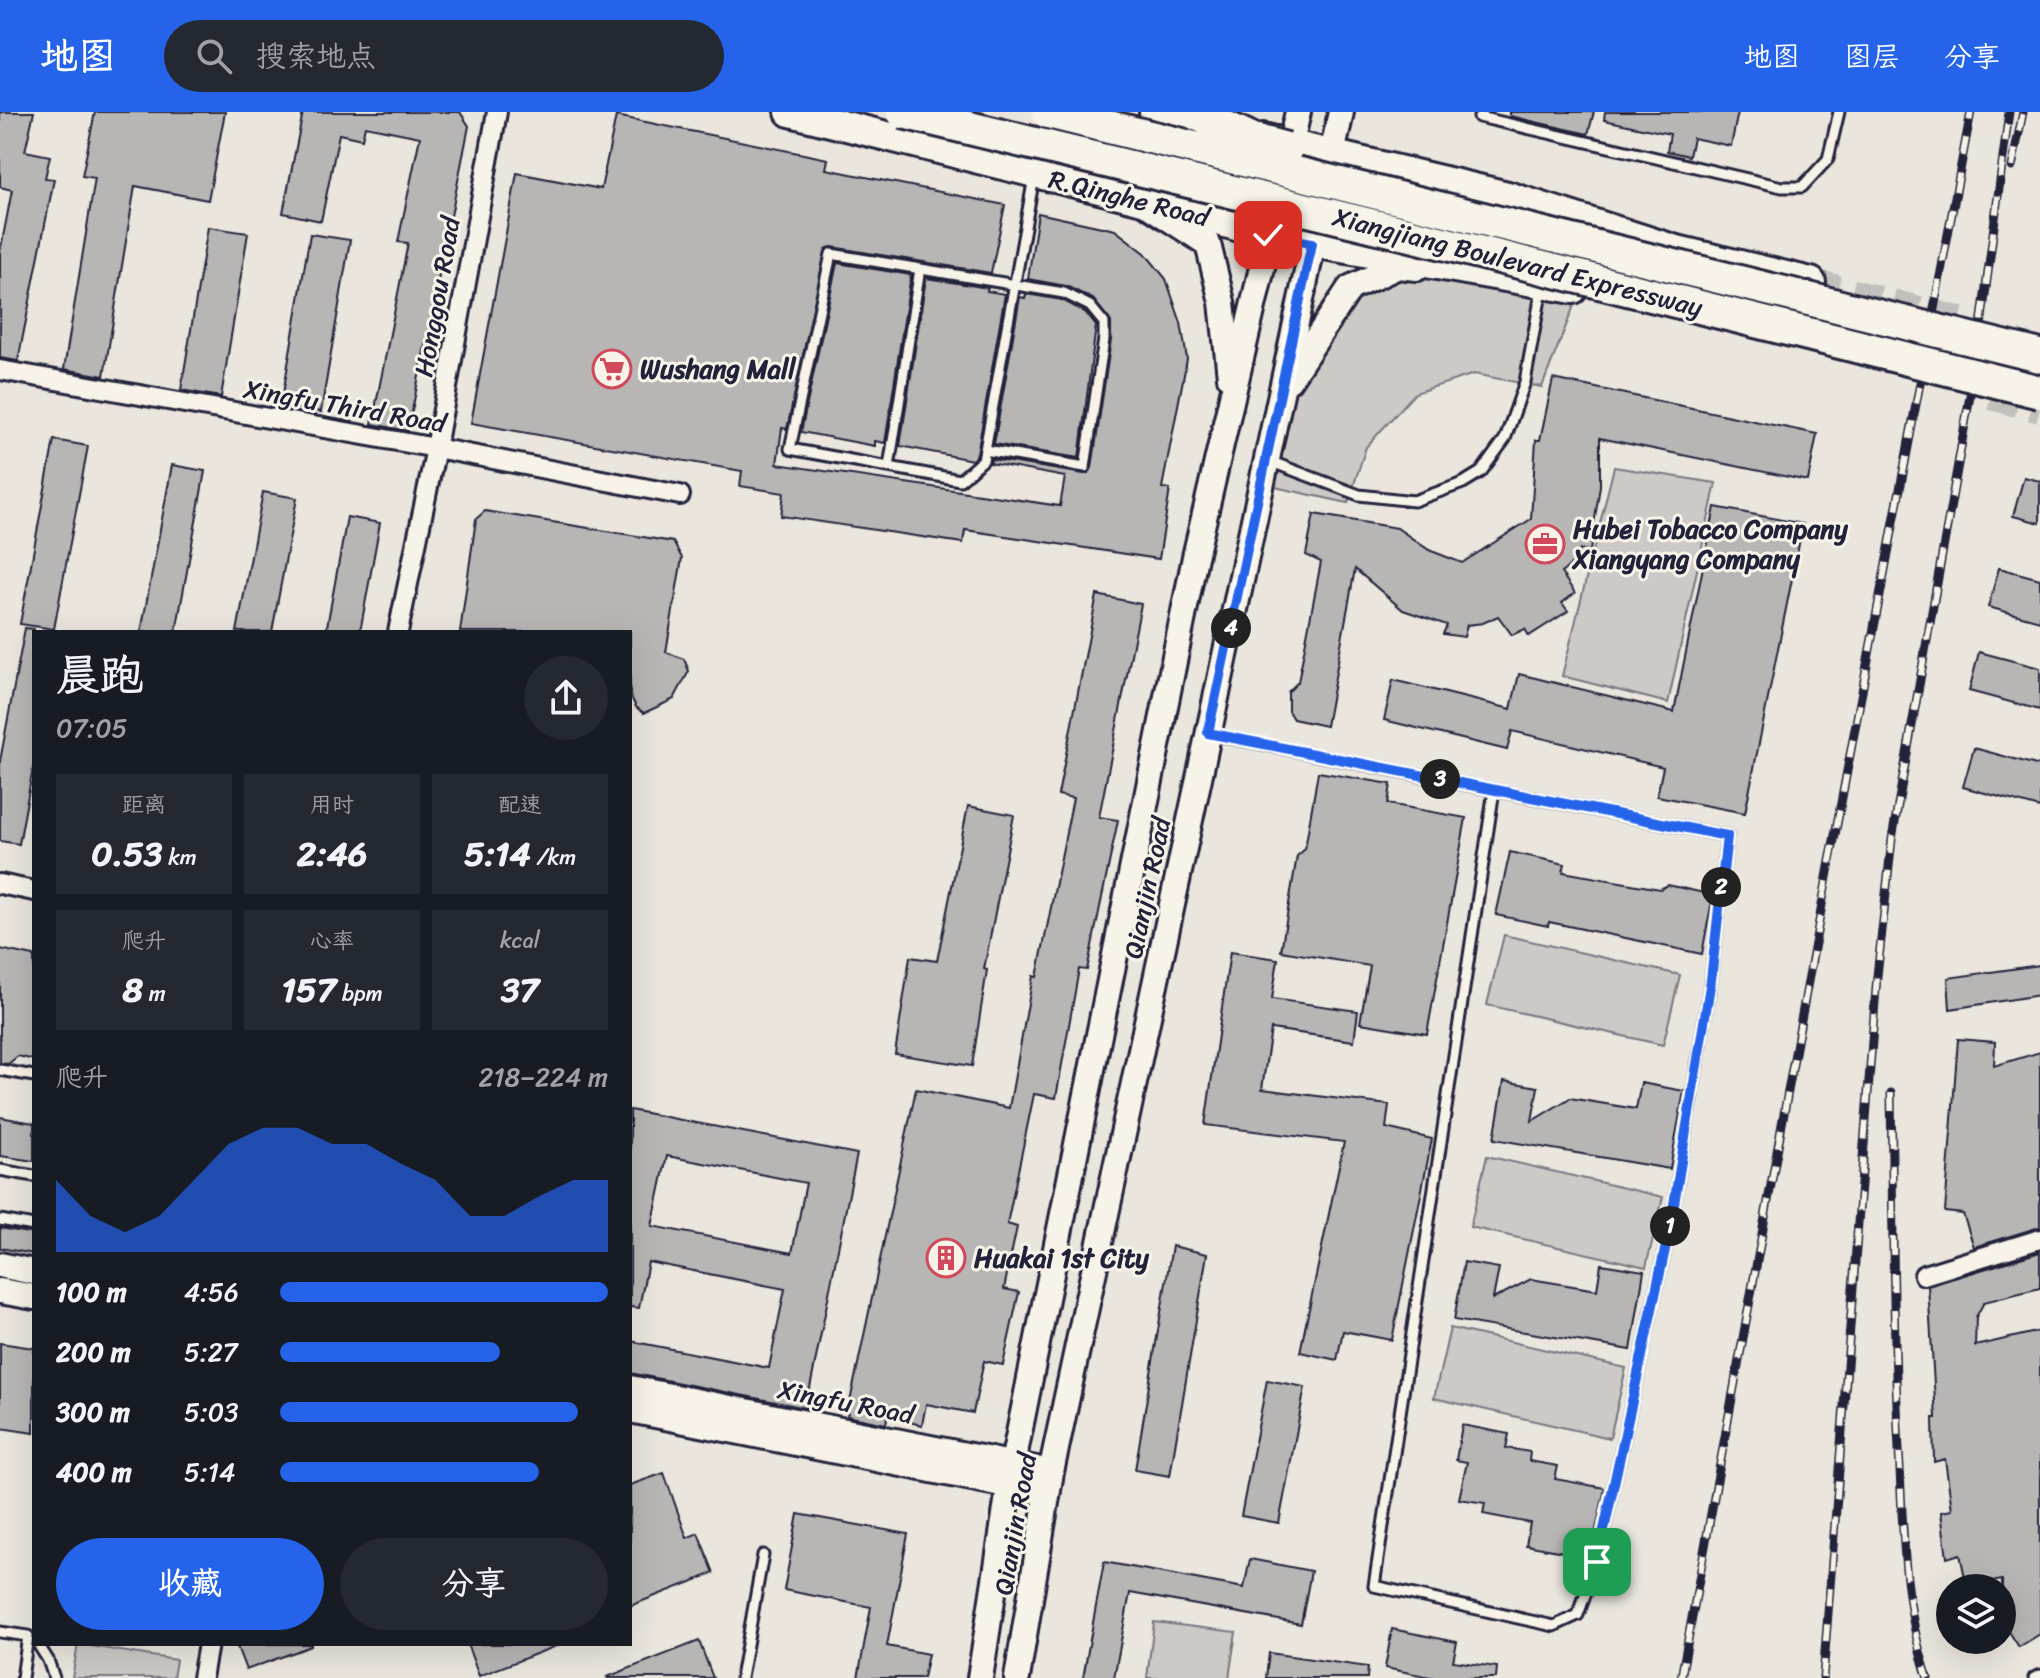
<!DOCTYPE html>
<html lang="zh">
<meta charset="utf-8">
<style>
body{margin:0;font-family:Sriracha,"LXGW WenKai TC",sans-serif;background:#242831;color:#f1f3f6;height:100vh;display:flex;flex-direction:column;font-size:30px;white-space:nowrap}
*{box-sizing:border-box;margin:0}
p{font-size:26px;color:#9ea1a6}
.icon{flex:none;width:44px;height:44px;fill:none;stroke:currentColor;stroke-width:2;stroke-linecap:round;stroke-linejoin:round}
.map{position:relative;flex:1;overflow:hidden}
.panel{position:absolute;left:32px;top:518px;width:600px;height:1016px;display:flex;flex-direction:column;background:#171b24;border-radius:0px;box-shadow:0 8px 32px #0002}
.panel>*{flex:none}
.tools{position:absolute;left:1936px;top:1462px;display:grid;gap:16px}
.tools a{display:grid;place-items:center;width:80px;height:80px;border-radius:50%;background:#171b24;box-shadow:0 8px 32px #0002;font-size:40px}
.pin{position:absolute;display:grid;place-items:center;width:68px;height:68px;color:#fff;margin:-34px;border-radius:16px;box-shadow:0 4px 12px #0006}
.km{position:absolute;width:40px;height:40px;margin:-20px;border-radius:50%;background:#222;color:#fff;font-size:22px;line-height:40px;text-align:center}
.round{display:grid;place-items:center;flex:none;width:84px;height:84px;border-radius:42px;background:#242831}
.headline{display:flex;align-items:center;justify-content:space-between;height:136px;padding:0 24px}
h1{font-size:44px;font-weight:800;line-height:60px}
.stats{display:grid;grid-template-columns:repeat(3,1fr);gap:12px;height:136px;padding:8px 24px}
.stats div{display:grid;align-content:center;border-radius:0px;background:#242831;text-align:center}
.stats b{font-size:34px;font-weight:800}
.stats small{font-size:22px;font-weight:400}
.stats p{font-size:22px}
.chart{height:224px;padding:16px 24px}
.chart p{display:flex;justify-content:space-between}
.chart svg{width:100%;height:144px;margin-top:8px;fill:#2563eb;opacity:.7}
.button{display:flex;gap:16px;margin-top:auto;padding:16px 24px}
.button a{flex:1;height:92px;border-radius:48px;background:#2563eb;color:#fff;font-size:32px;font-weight:800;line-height:92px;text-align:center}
.button a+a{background:#242831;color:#f1f3f6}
ul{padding:0 24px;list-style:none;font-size:26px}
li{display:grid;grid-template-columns:128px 96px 1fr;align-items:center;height:60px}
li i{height:20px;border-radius:10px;background:#2563eb}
header{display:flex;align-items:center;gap:48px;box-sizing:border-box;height:112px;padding:0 40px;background:#2563eb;color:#fff}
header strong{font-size:38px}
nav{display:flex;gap:44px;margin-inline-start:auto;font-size:28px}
.search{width:560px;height:72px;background:#242831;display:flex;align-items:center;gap:20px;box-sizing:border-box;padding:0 28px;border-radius:44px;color:#9ea1a6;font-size:30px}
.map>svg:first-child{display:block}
.green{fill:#cdc9c6;stroke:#787680;stroke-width:2}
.building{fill:#b8b6b5;stroke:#22223b;stroke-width:2;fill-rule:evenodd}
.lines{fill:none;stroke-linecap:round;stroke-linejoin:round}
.primary-tunnel{stroke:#c2bfbd;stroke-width:28;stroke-dasharray:28 14;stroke-linecap:butt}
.lane-casing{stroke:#22223b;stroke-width:15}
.street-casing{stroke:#22223b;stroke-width:24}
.secondary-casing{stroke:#22223b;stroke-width:30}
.primary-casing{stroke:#22223b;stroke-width:34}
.lane{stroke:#f7f3e8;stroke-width:9}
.street{stroke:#f7f3e8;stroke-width:18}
.secondary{stroke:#f7f3e8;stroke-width:24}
.primary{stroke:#f7f3e8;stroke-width:28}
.rail-casing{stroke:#22223b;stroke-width:9}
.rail{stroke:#f7f3e8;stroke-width:6;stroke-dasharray:18;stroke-linecap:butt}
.highway-bridge-casing{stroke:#22223b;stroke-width:38;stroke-linecap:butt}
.highway-bridge{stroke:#f7f3e8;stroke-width:32}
.route-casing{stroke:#fff;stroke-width:16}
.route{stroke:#2563eb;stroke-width:10}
.labels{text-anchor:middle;stroke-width:6;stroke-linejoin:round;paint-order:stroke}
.street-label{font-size:26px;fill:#22223b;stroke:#f7f3e8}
.poi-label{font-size:26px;font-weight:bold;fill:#22223b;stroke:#f7f3e8;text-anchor:start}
</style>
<header>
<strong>地图</strong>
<div class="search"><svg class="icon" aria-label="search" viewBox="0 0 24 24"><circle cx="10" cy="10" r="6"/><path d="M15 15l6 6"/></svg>搜索地点</div>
<nav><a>地图</a><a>图层</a><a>分享</a></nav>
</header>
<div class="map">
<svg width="2040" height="1566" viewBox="0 0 2040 1566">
<rect width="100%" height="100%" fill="#eae6de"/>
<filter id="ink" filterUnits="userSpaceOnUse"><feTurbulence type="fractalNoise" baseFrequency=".0125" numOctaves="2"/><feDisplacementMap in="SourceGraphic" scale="16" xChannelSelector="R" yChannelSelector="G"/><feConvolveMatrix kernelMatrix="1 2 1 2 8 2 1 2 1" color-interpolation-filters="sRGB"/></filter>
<g filter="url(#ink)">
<path class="green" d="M 1398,154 L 1580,178 L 1542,275 L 1474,262 L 1415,281 L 1366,335 L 1348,391 L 1261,372 L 1281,280 L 1350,176 Z
M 1614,355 L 1716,371 L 1668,591 L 1562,564 Z
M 1504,823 L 1680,863 L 1663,933 L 1487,893 Z
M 1487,1044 L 1663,1085 L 1646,1155 L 1470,1115 Z
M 1450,1216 L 1626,1256 L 1610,1326 L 1434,1286 Z
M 1154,1510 L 1236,1520 L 1229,1566 L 1147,1566 Z
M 78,1532 L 176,1548 L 173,1566 L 72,1566 Z"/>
<path class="building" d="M 0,0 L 34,0 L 25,39 L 50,44 L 45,66 L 54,67 L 18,249 L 0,246 L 0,141 L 12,78 L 0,75 Z
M 95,0 L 225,0 L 208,88 L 135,74 L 104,264 L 64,257 L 95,66 L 82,64 Z
M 303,0 L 460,0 L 469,14 L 408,319 L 372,312 L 408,131 L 398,130 L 420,25 L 365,14 L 362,27 L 339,22 L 321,109 L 283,101 Z
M 1510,0 L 1594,0 L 1588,22 L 1510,4 Z
M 1605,0 L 1738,0 L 1731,34 L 1693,26 L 1689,44 L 1667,39 L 1670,22 L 1604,8 Z
M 616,4 L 828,47 L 826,57 L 1005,93 L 991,161 L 832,135 L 826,137 L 787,317 L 782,316 L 777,352 L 1060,394 L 1065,365 L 990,351 L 991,347 L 1084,362 L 1088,362 L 1092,356 L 1111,228 L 1111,210 L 1093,187 L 1066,174 L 1028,167 L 1038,101 L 1115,118 L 1145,141 L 1166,167 L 1181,211 L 1187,247 L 1162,376 L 1170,377 L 1159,447 L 965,418 L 963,431 L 781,404 L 784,381 L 740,374 L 742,359 L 471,311 L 517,61 L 601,77 Z
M 208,115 L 248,121 L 221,285 L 181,278 Z
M 310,122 L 350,128 L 321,300 L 281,294 Z
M 837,151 L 911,163 L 885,331 L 875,329 L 875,334 L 801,320 Z
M 926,166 L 988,176 L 987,179 L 1005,182 L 978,337 L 976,344 L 972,348 L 900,334 Z
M 1026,182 L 1062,188 L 1085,200 L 1096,214 L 1079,346 L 994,332 L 1020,185 L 1025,186 Z
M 1553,267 L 1817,322 L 1808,369 L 1600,326 L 1600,374 L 1590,439 L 1580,438 L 1576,449 L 1561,461 L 1575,481 L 1562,491 L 1568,499 L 1529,524 L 1525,517 L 1512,523 L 1498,504 L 1483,511 L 1467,513 L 1464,525 L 1443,522 L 1447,513 L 1403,498 L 1355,457 L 1326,614 L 1293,607 L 1288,599 L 1288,580 L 1298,570 L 1321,450 L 1306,443 L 1314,402 L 1397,416 L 1429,438 L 1462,451 L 1531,407 L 1536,328 L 1540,328 Z
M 54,328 L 88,334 L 54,517 L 20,512 Z
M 172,353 L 205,359 L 176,520 L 141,520 Z
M 2024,365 L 2040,369 L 2040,411 L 2013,404 Z
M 263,380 L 297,386 L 272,520 L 237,520 Z
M 1715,395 L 1803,412 L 1745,701 L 1657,684 L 1663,655 L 1512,619 L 1507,638 L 1384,608 L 1393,568 L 1511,597 L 1519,562 L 1674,600 Z
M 485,399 L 673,430 L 682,446 L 666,540 L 684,547 L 689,559 L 674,587 L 644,601 L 636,595 L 630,583 L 630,520 L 460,520 L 476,407 Z
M 347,405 L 380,411 L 360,520 L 326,520 Z
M 1999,456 L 2040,467 L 2040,509 L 1988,495 Z
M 1097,483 L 1141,492 L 1099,705 L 1118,708 L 1087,858 L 1079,857 L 1056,986 L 1034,982 L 1007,1112 L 1017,1115 L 1004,1177 L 1019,1180 L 1003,1253 L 984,1249 L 973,1301 L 926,1292 L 922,1313 L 887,1305 L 886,1312 L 847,1304 L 916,977 L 1009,996 L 1033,864 L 1037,865 L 1073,686 L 1058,683 Z
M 25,516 L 34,517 L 34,651 L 19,732 L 0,729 L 0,649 Z
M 1979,540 L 2040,556 L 2040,598 L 1969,579 Z
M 1974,636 L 2040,654 L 2040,696 L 1963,675 Z
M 1318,660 L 1391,672 L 1388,692 L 1466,706 L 1427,922 L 1360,911 L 1370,854 L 1281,839 L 1297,744 L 1305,737 Z
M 968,694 L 1014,703 L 984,857 L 987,858 L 972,954 L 895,942 L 910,845 L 937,849 Z
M 1510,740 L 1565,752 L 1563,760 L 1660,777 L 1668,773 L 1713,783 L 1702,842 L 1549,810 L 1548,814 L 1496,803 Z
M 0,837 L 34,844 L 34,948 L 18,944 L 8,952 L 0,951 Z
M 1230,840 L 1278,847 L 1272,887 L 1358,899 L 1354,929 L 1271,917 L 1262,977 L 1389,993 L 1386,1016 L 1432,1027 L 1392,1228 L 1343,1219 L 1337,1248 L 1300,1240 L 1344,1030 L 1205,1013 Z
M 2040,853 L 2040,883 L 1950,897 L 1948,866 Z
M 1958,927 L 1995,930 L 1994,954 L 2040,940 L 2040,1115 L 1974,1135 L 1963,1102 L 1945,1100 Z
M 1504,969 L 1538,975 L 1532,1009 L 1570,986 L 1636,997 L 1641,971 L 1684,979 L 1670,1057 L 1494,1027 Z
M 630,998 L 857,1042 L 806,1296 L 630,1261 L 630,1229 L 769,1256 L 785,1177 L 648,1150 L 639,1196 L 630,1195 ZM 667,1044 L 806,1071 L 792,1141 L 652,1114 Z
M 0,1005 L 34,1011 L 34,1049 L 0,1044 Z
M 0,1116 L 34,1122 L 34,1142 L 0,1136 Z
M 1172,1134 L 1207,1142 L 1170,1364 L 1135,1358 Z
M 2040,1140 L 2040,1176 L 1984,1190 L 1976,1205 L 1975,1234 L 2040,1219 L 2040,1522 L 2019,1535 L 2002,1509 L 2002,1468 L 1967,1475 L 1960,1442 L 1947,1446 L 1941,1400 L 1952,1398 L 1945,1347 L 1934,1350 L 1933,1306 L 1936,1306 L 1928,1174 Z
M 1464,1150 L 1499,1156 L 1493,1187 L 1531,1167 L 1597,1178 L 1601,1152 L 1644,1159 L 1631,1238 L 1454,1208 Z
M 0,1231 L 34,1236 L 34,1321 L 0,1316 Z
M 1267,1268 L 1305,1275 L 1279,1411 L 1241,1404 Z
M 1462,1313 L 1509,1322 L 1506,1336 L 1530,1340 L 1529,1349 L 1558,1354 L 1555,1367 L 1605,1376 L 1590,1445 L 1526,1433 L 1530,1411 L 1483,1402 L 1485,1391 L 1459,1387 L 1467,1350 L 1456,1348 Z
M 664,1361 L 687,1426 L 698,1421 L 714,1461 L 630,1494 L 630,1373 Z
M 798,1402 L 908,1422 L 887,1534 L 928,1542 L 923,1566 L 858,1566 L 871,1495 L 784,1478 Z
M 1250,1447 L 1311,1459 L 1301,1512 L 1130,1481 L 1114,1566 L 1083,1566 L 1104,1450 L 1244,1476 Z
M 1392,1517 L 1457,1530 L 1453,1549 L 1497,1555 L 1496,1566 L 1435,1566 L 1385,1556 Z
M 699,1529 L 713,1566 L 608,1566 L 607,1565 Z
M 236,1532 L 311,1532 L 311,1534 L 246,1558 Z
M 467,1532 L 559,1532 L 559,1533 L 479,1564 Z
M 1269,1541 L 1368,1555 L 1367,1566 L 1266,1566 Z"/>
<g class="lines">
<path class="primary-tunnel" d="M 1811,170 L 1962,209
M 1991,284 L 2040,297"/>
<defs>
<path id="lane" d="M 1479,5 L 1782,75 L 1802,75 L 1828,47 L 1839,0
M 985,338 L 1085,355 L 1104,227 L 1104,211 L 1090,194 L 1064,181 L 831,142 L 790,337 L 960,368 L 983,348 L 985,338 L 1034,65
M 1269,349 L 1359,383 L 1414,389 L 1463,371 L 1481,360 L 1505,327 L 1525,270 L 1542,176
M 889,355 L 920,157
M 1211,622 L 1727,724 L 1711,868 L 1671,1110 L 1597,1450 L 1578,1503 L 1554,1514 L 1374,1474 L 1494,678
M 0,958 L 34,964
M 0,1058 L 34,1064
M 0,1108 L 34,1114
M 0,1520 L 28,1524 L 22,1566
M 38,1532 L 48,1548 L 54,1566
M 741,1566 L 763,1443
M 2034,1566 L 2040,1563"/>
<path id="street" d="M 0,258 L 436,336 L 680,383
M 398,520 L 436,336 L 497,0
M 0,772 L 34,779
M 1924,1163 L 2040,1127
M 202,1566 L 208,1532"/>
<path id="secondary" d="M 1151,95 L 1208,132 L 1222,190 L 1230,265
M 1289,268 L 1350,176 L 1398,154 L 1417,156
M 0,1153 L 34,1160
M 0,1179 L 34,1185
M 630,1276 L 1051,1360
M 630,1298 L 1047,1381
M 980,1566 L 1013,1351 L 1195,445 L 1298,0
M 1017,1566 L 1051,1360 L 1341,0"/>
<path id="primary" d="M 790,0 L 1139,87 L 1268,123 L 1573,177
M 1154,0 L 1215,15
M 1263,26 L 1508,84 L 1673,137 L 1811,170"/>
</defs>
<use href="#lane" class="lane-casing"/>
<use href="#street" class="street-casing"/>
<use href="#secondary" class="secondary-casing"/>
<use href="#primary" class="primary-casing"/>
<use href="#lane" class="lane"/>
<use href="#street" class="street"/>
<use href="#secondary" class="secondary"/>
<use href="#primary" class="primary"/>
<defs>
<path id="rail" d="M 2012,55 L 2023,0
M 1891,981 C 1893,1106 1893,1232 1900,1357 C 1903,1426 1905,1500 1928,1566
M 1681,1566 L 1828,760 L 1971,0
M 1823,1566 L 1877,864 L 1892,727 L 1977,244 L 2009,0"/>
</defs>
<use href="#rail" class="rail-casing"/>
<use href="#rail" class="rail"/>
<defs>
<path id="highway-bridge" d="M 903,0 L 1391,118 L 2040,280
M 1048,0 L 2040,244
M 1193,0 L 1253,28 L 1286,37"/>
</defs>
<use href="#highway-bridge" class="highway-bridge-casing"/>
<use href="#highway-bridge" class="highway-bridge"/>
</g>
</g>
<g class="lines" filter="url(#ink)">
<defs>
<path id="route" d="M 1268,123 L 1312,131 L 1208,621 L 1727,724 L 1711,868 L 1671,1110 L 1597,1450"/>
</defs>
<use href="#route" class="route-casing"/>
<use href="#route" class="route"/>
</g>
<defs>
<symbol id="supermarket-ring" viewBox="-11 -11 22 22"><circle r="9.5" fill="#f7f3e8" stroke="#d1495b" stroke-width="1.5"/><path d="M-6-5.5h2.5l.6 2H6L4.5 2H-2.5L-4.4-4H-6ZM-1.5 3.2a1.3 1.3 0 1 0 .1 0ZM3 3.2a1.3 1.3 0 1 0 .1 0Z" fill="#d1495b"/></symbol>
<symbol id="office-ring" viewBox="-11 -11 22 22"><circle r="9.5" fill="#f7f3e8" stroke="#d1495b" stroke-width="1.5"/><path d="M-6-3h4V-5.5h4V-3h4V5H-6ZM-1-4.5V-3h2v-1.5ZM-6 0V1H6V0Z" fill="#d1495b"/></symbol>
<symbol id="building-ring" viewBox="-11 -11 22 22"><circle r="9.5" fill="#f7f3e8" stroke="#d1495b" stroke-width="1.5"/><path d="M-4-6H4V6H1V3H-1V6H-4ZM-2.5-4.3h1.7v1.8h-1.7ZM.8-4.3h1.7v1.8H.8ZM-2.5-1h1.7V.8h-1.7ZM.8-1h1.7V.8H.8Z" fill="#d1495b"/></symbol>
</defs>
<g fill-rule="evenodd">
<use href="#supermarket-ring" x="590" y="235" width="44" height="44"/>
<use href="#office-ring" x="1523" y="410" width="44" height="44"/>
<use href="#building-ring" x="924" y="1124" width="44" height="44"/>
</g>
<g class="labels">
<g class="street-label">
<text transform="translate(1129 86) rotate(14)" y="9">R.Qinghe Road</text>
<text transform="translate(1518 150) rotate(14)" y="9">Xiangjiang Boulevard Expressway</text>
<text transform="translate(437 185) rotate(-80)" y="9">Honggou Road</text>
<text transform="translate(345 294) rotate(10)" y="9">Xingfu Third Road</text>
<text transform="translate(1147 776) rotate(-78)" y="9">Qianjin Road</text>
<text transform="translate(846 1290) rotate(11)" y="9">Xingfu Road</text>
<text transform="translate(1015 1412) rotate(-80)" y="9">Qianjin Road</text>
</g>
<g class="poi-label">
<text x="640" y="266">Wushang Mall</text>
<text x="1573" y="426">Hubei Tobacco Company<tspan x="1573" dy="30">Xiangyang Company</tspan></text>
<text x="974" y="1155">Huakai 1st City</text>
</g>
</g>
</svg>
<div class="tools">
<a><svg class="icon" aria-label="layers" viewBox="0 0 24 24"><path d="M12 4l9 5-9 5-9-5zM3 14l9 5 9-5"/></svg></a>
</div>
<div class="pin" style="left:1597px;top:1450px;background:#1e9e55"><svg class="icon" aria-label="arrive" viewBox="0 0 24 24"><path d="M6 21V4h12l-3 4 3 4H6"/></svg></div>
<div class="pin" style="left:1268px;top:123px;background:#d93025"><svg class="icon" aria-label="check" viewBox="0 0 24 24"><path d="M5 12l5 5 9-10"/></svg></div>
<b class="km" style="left:1670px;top:1114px">1</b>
<b class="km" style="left:1721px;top:775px">2</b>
<b class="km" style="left:1440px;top:667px">3</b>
<b class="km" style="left:1231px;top:516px">4</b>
<section class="panel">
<div class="headline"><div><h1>晨跑</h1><p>07:05</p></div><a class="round"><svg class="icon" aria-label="share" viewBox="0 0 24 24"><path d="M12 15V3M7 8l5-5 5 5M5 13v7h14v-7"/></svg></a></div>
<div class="stats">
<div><p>距离</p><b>0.53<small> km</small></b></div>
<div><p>用时</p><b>2:46</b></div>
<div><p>配速</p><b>5:14<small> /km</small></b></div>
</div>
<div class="stats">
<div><p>爬升</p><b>8<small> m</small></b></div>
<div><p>心率</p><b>157<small> bpm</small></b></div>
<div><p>kcal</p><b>37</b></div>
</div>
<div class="chart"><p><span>爬升</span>218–224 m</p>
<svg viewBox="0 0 160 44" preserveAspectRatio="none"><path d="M0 44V22L10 33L20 38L30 33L40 22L50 11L60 6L70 6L80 11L90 11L100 17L110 22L120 33L130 33L140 27L150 22L160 22V44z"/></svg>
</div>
<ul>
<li><b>100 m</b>4:56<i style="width:100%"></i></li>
<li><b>200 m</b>5:27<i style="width:67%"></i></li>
<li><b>300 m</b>5:03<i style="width:91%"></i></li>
<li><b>400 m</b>5:14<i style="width:79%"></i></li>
</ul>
<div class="button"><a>收藏</a><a>分享</a></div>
</section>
</div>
